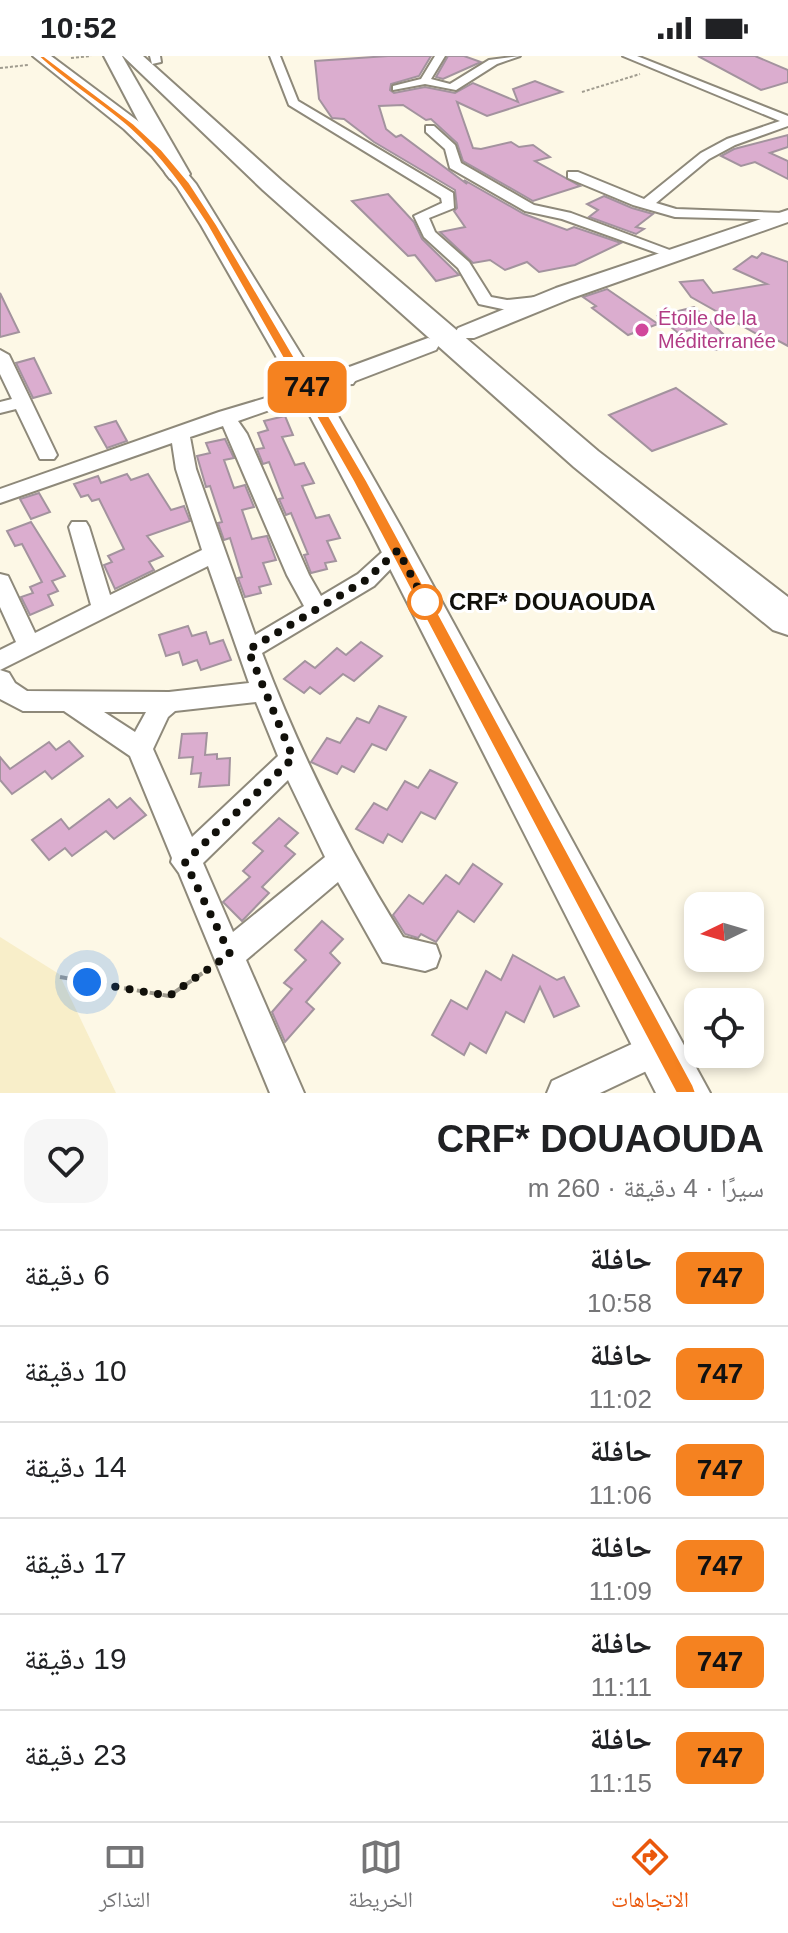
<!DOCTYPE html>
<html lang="ar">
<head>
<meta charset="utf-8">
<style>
  :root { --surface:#fff; --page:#f6f6f6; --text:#202124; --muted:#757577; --line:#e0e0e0; --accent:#ea580c }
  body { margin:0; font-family:Arial,"Noto Naskh Arabic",sans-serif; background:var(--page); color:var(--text); direction:rtl; height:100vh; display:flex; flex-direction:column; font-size:30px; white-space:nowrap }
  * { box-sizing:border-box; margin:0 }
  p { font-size:26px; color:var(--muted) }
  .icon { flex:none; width:44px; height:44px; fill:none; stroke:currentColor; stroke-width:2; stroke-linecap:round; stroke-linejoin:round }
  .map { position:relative; height:1037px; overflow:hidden; direction:ltr }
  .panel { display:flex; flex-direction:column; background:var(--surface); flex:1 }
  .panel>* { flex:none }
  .badge { padding:0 16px; border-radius:12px; font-size:28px; line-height:52px }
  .needle { width:52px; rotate:265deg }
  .controls { position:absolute; left:684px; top:836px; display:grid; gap:16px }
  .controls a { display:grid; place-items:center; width:80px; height:80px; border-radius:16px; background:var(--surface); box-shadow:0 4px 12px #0003; font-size:40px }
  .you { position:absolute; width:40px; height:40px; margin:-20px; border:6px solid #fff; border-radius:50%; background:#1a73e8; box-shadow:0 0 0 12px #1a73e833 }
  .map>.badge { position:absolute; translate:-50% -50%; box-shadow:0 0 0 4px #fff }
  .round { display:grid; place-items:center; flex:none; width:84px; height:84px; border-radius:24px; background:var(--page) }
  .headline { display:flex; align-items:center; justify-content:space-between; height:136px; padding:0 24px }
  h1 { font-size:38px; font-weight:800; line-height:60px }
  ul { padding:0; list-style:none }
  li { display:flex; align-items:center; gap:24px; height:96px; padding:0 24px; border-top:2px solid var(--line) }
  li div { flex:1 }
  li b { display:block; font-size:30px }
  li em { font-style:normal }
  li .badge { min-width:88px; font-weight:700; text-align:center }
  .status { display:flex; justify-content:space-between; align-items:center; height:56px; padding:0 40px; background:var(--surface); direction:ltr }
  .status svg { height:22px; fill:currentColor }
  .tab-bar { display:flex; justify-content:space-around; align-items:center; height:112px; border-top:2px solid var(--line); background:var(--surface); font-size:22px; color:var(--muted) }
  .tab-bar a { display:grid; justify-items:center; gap:4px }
  .tab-bar .selected { color:var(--accent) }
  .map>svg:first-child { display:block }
  .sand { fill:#f8eec9 }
  .building { fill:#dbadcf; stroke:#a3939e; stroke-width:2 }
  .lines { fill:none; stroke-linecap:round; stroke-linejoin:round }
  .street-casing { stroke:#8e897a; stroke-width:4 }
  .secondary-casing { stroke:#8e897a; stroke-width:4 }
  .primary-casing { stroke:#8e897a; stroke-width:4 }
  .highway-casing { stroke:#8e897a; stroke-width:4 }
  .path-far1 { stroke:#a09c8f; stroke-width:2; stroke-dasharray:3 2; stroke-linecap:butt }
  .path { stroke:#a09c8f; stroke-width:4; stroke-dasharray:8 5; stroke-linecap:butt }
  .street { fill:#fff; fill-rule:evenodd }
  .secondary { fill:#fff; fill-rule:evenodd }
  .primary { fill:#fff; fill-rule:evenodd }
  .highway { fill:#fff; fill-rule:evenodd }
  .line { fill:#f58220; stroke:#fff; stroke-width:2 }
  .walk { stroke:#11100a; stroke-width:8; stroke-dasharray:0 14.4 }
  .hotel-dot { fill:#d1479c; stroke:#fff; stroke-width:3 }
  .stop-dot { fill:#fff; stroke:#f58220; stroke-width:4 }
  .labels { text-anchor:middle; stroke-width:6; stroke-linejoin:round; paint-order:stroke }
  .far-hotel-label { font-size:20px; fill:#b23c85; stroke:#fff; text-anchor:start }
  .stop-label { font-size:24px; font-weight:bold; fill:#11100a; stroke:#fff; text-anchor:start }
</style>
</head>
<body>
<div class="status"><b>10:52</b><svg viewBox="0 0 49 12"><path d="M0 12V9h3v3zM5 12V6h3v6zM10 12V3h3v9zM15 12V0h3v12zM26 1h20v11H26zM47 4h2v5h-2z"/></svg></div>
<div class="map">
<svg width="788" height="1037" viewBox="0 0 788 1037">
  <rect width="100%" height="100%" fill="#fdf8e6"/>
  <polygon class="sand" points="0,881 59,918 116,1037 0,1037"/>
  <g class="building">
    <polygon points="388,0 431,0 419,20 391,28 390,34 394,37 425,31 455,37 473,27 518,46 513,33 535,25 562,36 487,60 457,46 473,92 481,93 511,86 519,91 533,89 550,101 535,105 580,130 533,145 463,105 457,87 431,63 426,64 403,49 379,50 386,73 396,81 401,79 467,128 464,124 524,158 567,174 574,171 621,187 575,209 539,216 527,206 505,214 490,204 473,207 440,176 465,171 454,155 457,152 455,134 374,86 344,63 332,62 319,43 315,5"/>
    <polygon points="448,0 464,0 481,6 443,23 436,21"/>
    <polygon points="698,0 755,0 788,14 788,26 761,34"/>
    <polygon points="788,79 788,91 770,97 788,105 788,123 755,106 741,110 721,100 734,93"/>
    <polygon points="388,138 414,166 422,183 459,219 436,225 415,199 408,200 352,145"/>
    <polygon points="604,140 632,152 653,158 636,171 644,173 636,178 589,161 598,154 587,148"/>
    <polygon points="762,197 788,206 788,290 777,284 771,286 691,241 680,226 703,224 713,237 767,228 734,213 752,200 757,202"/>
    <polygon points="607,233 658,268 628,279 592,252 596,250 583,241"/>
    <polygon points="0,237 19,276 0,281"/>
    <polygon points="694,251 736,290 715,294 690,274 678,277 658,260"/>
    <polygon points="34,302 51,337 33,342 16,307"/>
    <polygon points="676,332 726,368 652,395 609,359"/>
    <polygon points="285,360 293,379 282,381 295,409 304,407 314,427 302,430 316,462 329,459 340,482 327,485 336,505 325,507 327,513 311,517 304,499 308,498 291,457 286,459 279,443 283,442 269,406 263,408 257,393 264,392 258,377 268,374 264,365"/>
    <polygon points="116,365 127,385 107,392 95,371"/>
    <polygon points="225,383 234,402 224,404 234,432 245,429 254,451 242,454 252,483 267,480 276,504 263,507 271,528 259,531 261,537 245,541 238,522 242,521 230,482 224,484 218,467 222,466 210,430 206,431 197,400 210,397 206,387"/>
    <polygon points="127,418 131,424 148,418 171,454 184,450 190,465 147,480 163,500 149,506 154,514 115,533 104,509 112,506 108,500 124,493 99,443 92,445 88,439 81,441 74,428 98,420 101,427"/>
    <polygon points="39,437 50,456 31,463 20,443"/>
    <polygon points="31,466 65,520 52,525 58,535 48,539 53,549 30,559 21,541 33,537 30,531 42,526 22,488 15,490 7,475"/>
    <polygon points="188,570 192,580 206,576 210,588 223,584 231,604 201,614 197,604 183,609 179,596 166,600 159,579"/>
    <polygon points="361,586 382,600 354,625 343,618 320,638 310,631 304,637 284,623 305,605 315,612 337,592 346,599"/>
    <polygon points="379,650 406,661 386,694 372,688 354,716 342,710 337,718 311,706 327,682 340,687 357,662 369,667"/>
    <polygon points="207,677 205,699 217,698 217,703 230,702 229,729 199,731 201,717 191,718 193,701 179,702 182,678"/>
    <polygon points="69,685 83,700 52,723 45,715 12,738 0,724 0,701 10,713 49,686 56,694"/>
    <polygon points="430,714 457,727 435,763 421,756 402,786 388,778 383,787 356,773 374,747 387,754 405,725 418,732"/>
    <polygon points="130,742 146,759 114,783 106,775 72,800 65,792 49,804 32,784 61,763 69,773 109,743 117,752"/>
    <polygon points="279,762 298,777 285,790 295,798 262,831 269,837 242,865 223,846 250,821 243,815 263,795 253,787"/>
    <polygon points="473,808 502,828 474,866 458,855 436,886 421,878 418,882 405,878 393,859 409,839 423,848 446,819 459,828"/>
    <polygon points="322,865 343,883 330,897 340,907 306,946 314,953 285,986 272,956 292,933 284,927 306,904 295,894"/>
    <polygon points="513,899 557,924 564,921 579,950 554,961 540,931 524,966 506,956 486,997 470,987 464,999 432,979 451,944 467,953 486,915 501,924"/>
  </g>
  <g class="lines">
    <g class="street-casing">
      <g id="street">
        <polygon points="150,0 160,0 161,6 152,8"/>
        <polygon points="270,0 280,0 298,45 453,137 454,152 429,162 435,176 469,206 491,241 507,244 545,240 551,242 551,248 507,254 479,248 458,212 424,181 414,160 442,147 441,142 289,49"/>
        <polygon points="435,0 445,0 431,23 450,28 489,4 520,0 497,8 456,34 425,28 393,34 393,30 421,23"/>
        <polygon points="623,0 637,0 788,60 788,70 735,89 709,103 656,147 676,153 783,157 788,158 788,164 675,161 633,149 568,122 568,116 578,116 644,143 701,97 727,83 780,65"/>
        <polygon points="426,70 434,70 455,89 461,107 534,149 571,157 683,199 676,203 671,202 562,163 525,155 450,112 445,93 426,76"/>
        <polygon points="0,294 9,299 57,399 54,403 40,403 16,353 0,357 0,346 12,343 0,318"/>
        <path d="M309,329L315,330L318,334L315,338L238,365L247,378L309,519L321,540L358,518L390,489H406L409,494L374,530L262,597C300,697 346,790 403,881L436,889L440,900L436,911L425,915L383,906L338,826L246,904L304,1037H270L179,817L171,806L172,802L130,700L64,655H23L0,643V594L16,586L0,551V518L8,520L35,577L91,549L69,471L72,466H86L89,471L110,539L202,494L176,413L172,387L0,447V433L219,356ZM223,370L287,519L304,550L255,579L196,413L190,381ZM208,510L249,627L169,636L27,635L15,627L9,617L0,614ZM256,646L278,700L192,781L153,693L168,661L175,655ZM104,656H146L135,676ZM288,724L325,801L233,876L203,807Z"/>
        <polygon points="660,975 672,979 676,991 672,1003 600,1037 547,1037 552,1025"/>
      </g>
    </g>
    <g class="secondary-casing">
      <g id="secondary">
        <polygon points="788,154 788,166 572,242 474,282 458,282 455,277 458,272 556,232"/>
        <polygon points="428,282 436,284 439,289 436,294 324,337 306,337 303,332 306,327"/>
      </g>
    </g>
    <g class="primary-casing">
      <polygon id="primary" points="33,0 51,0 138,65 166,92 196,128 307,308 317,314 353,316 357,322 353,328 321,330 401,471 710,1037 656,1037 369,471 308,356 201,169 177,131 152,100 124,73"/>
    </g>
    <g class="highway-casing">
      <g id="highway">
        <polygon points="104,0 122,0 190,118 186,123 170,123 166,118"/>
        <polygon points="123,0 143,0 281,124 598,395 788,541 788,579 773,574 574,411 263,134"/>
      </g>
    </g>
    <g class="path-far1">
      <polyline points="71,2 91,0"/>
      <polyline points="0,12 28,9"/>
      <polyline points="582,36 640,18"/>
    </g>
    <polyline class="path" points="60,921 169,940 210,912"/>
    <use href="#street" class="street"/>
    <use href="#secondary" class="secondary"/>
    <use href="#primary" class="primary"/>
    <use href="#highway" class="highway"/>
  </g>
  <path class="line" d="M38,0H44L134,68L162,94L189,126L217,169L367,425L693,1029L696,1037H676L353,425L207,169C184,133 161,101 130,73C101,47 66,27 38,0Z"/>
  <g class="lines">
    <polyline class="walk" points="87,926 169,940 230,898 185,806 293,702 248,594 366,524 398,494 425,546"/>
  </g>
  <circle class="hotel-dot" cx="642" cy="274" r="8"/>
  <circle class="stop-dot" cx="425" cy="546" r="16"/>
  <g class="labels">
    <g class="far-hotel-label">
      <text x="658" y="269">Étoile de la<tspan x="658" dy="23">Méditerranée</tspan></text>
    </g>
    <g class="stop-label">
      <text x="449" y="554">CRF* DOUAOUDA</text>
    </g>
  </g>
</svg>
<div class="controls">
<a><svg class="needle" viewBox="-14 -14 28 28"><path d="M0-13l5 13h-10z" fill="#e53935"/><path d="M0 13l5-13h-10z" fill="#757577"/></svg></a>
<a><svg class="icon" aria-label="locate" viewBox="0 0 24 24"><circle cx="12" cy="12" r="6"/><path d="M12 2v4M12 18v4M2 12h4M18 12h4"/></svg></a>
</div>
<div class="you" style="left:87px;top:926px"></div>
<b class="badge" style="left:307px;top:331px;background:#f58220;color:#111">747</b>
</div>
<section class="panel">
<div class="headline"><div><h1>CRF* DOUAOUDA</h1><p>سيرًا · 4 دقيقة · 260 m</p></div><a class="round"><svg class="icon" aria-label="heart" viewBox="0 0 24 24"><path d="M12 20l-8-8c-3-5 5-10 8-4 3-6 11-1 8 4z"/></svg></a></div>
<ul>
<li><span class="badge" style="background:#f58220;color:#111">747</span><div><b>حافلة</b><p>10:58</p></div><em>6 دقيقة</em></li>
<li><span class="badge" style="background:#f58220;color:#111">747</span><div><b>حافلة</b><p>11:02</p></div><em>10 دقيقة</em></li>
<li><span class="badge" style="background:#f58220;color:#111">747</span><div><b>حافلة</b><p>11:06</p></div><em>14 دقيقة</em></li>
<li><span class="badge" style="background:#f58220;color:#111">747</span><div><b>حافلة</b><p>11:09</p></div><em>17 دقيقة</em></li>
<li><span class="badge" style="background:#f58220;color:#111">747</span><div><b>حافلة</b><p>11:11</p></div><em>19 دقيقة</em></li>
<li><span class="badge" style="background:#f58220;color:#111">747</span><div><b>حافلة</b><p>11:15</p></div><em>23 دقيقة</em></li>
</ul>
</section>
<nav class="tab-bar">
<a class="selected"><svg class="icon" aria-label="directions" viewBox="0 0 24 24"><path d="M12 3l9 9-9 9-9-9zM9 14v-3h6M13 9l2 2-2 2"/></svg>الاتجاهات</a>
<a><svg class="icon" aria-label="map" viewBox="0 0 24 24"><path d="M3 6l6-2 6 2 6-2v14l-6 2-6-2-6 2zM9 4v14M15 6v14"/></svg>الخريطة</a>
<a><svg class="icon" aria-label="tickets" viewBox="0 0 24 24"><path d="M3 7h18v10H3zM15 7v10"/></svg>التذاكر</a>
</nav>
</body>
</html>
